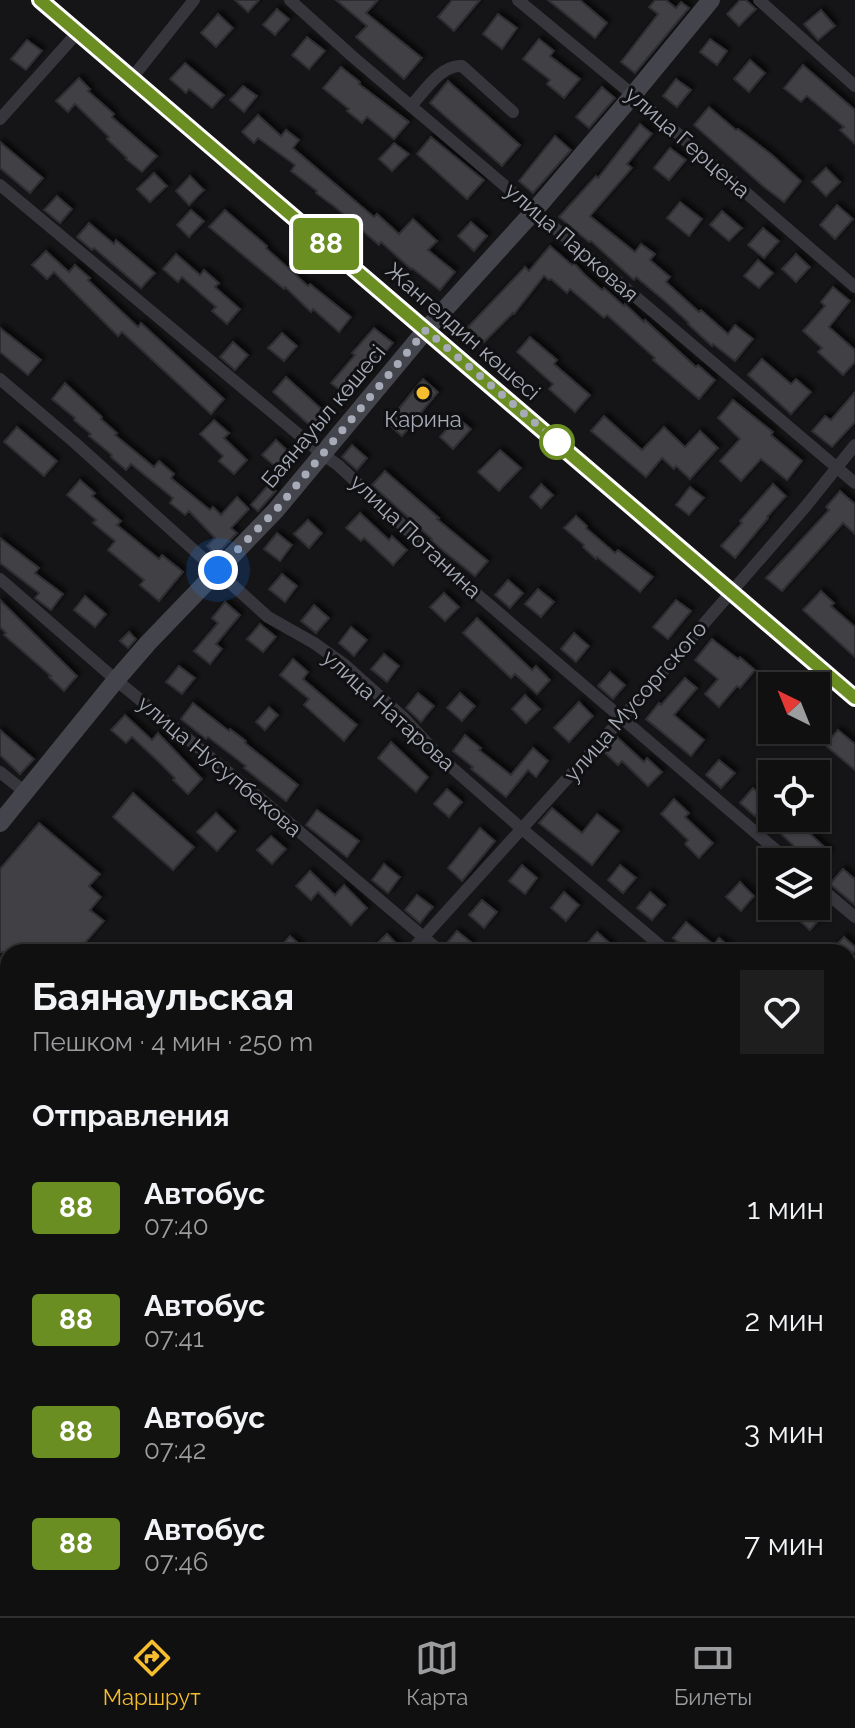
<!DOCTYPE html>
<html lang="ru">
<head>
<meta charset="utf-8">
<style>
  :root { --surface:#101011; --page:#1e1e1f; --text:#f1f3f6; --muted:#9c9d9f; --line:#303031; --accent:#f6be2e }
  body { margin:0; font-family:Raleway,sans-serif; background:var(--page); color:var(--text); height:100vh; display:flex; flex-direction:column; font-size:30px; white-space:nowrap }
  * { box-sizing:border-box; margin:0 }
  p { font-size:26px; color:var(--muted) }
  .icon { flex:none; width:44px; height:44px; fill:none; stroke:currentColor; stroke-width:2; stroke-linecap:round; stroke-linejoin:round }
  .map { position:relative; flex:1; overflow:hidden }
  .drawer { position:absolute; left:0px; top:944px; width:856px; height:672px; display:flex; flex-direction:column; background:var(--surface); border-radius:24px 24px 0 0; box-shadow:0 2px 6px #0004,0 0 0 2px var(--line) }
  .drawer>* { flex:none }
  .badge { padding:0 16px; border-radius:6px; font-size:28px; line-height:52px }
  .needle { width:52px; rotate:317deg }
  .fabs { position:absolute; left:758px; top:672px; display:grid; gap:16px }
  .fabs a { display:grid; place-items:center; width:72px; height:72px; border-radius:0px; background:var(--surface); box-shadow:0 2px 6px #0004,0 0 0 2px var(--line); font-size:40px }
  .you { position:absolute; width:40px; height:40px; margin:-20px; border:6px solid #fff; border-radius:50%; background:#1a73e8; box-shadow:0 0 0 12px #1a73e833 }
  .map>.badge { position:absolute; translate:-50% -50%; box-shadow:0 0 0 4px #fff }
  h2 { padding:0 32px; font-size:30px; line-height:72px }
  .round { display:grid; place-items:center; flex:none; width:84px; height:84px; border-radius:0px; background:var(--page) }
  .headline { display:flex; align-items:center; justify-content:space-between; height:136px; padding:0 32px }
  h1 { font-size:38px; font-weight:700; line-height:60px }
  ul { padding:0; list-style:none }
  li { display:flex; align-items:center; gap:24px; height:112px; padding:0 32px }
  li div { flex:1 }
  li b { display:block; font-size:30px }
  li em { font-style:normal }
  li .badge { min-width:88px; font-weight:700; text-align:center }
  .tab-bar { display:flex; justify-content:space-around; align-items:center; height:112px; border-top:2px solid var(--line); background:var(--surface); font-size:22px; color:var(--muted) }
  .tab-bar a { display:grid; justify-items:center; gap:4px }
  .tab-bar .current { color:var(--accent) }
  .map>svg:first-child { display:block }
  .building { fill:#3f4044; stroke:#2f2f33; stroke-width:2; filter:url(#shadow) }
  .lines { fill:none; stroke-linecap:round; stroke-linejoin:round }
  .street { stroke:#36363c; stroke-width:12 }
  .secondary { stroke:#44454c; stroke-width:18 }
  .primary { stroke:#52535b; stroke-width:20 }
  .line-casing { stroke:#fff; stroke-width:18 }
  .line { stroke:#6b8e23; stroke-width:12 }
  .walk { stroke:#a6abb7; stroke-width:8; stroke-dasharray:0 14.4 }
  .poi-dot { fill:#f6be2e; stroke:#101012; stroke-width:3 }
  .stop-dot { fill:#fff; stroke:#6b8e23; stroke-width:4 }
  .labels { text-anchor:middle; stroke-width:6; stroke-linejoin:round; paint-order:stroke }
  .street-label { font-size:22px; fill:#a6abb7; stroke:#101012 }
  .poi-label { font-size:22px; fill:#a6abb7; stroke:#101012 }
</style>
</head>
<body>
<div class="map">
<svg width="855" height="1616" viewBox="0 0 855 1616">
  <defs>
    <filter id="shadow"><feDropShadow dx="3.5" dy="-3.5" stdDeviation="2" flood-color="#0009"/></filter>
  </defs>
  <rect width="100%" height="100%" fill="#151517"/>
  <g class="building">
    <polygon points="235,0 259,0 248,12"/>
    <polygon points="336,0 378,0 366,13 422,58 404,79 356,37 367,26"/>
    <polygon points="452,0 480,0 454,31 438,17"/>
    <polygon points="548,0 580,0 607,23 595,38"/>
    <polygon points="655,0 666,0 676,8 681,2 689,8 635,73 621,62 658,14 649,7"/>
    <polygon points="740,0 746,0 756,9 739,26 727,14"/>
    <polygon points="277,9 289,19 275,35 263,25"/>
    <polygon points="821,10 835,26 818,40 804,24"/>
    <polygon points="218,14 233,28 216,47 201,33"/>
    <polygon points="498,14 517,28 502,49 483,34"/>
    <polygon points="307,37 325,51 309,69 292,55"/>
    <polygon points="539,39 554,51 550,56 580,79 564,98 547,84 550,80 523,59"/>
    <polygon points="710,39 727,51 717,65 700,52"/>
    <polygon points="27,40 42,51 26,70 11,59"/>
    <polygon points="750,60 765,73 749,92 734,79"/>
    <polygon points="185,63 224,95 212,108 189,89 186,93 170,79"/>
    <polygon points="803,65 855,110 855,144 840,130 844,127 807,96 801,102 784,88"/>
    <polygon points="341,67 360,82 359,84 409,122 394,139 367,117 362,123 347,111 349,109 323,88"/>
    <polygon points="79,78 90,89 88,91 114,114 112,117 157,156 142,172 126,159 127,158 107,139 109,137 75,104 68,112 56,101"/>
    <polygon points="676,79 691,90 677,107 663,96"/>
    <polygon points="448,81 520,145 502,166 430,103"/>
    <polygon points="243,86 257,96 244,112 230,100"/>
    <polygon points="602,87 615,98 589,128 576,117"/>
    <polygon points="709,107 736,130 738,129 771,154 801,181 784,202 764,187 694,125"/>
    <polygon points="258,115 281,136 286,130 299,140 293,148 374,217 377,214 399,234 413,219 437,241 428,250 455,272 440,290 412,268 411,269 381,242 379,245 335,207 316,193 317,191 291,171 295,165 258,138 254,143 242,132"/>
    <polygon points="640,124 652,134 627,164 632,168 590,216 635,252 641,244 655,254 650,260 670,277 666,282 699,312 701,310 728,334 735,325 753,339 735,361 713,344 712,346 688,324 689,323 666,302 636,277 634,280 591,241 589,242 559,217 596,176 598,178"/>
    <polygon points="555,136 571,150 533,193 519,181"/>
    <polygon points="431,137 484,180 467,199 417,154"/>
    <polygon points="0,142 43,178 30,193 0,168"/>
    <polygon points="394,143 409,154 392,171 379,159"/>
    <polygon points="670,148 686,160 669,180 654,168"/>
    <polygon points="826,168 840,182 826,196 812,182"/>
    <polygon points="154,173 167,186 150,202 137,189"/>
    <polygon points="190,176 204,190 189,205 176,191"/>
    <polygon points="57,196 72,209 60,223 44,210"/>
    <polygon points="680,202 702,219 689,236 667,218"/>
    <polygon points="837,205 853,219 835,239 820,225"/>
    <polygon points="191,210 204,221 189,237 177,225"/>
    <polygon points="225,210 267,246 266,248 308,286 310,284 351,317 339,332 313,309 311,312 285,287 284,289 209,227"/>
    <polygon points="722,211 742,228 729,241 710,225"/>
    <polygon points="471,222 487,236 474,251 458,236"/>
    <polygon points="89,223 114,244 116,240 155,273 141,288 94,248 92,250 77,237"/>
    <polygon points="763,228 779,241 764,258 748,245"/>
    <polygon points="550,246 572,265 574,263 584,274 602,290 604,288 624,306 625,304 644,322 645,320 696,367 698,365 715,380 699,399 653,360 655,358 607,315 604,318 570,289 567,293 551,279 549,280 544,276 514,314 513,313 484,342 468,327 525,267 529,271"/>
    <polygon points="46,251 69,272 75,265 90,278 88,280 138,327 141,323 224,399 211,414 122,332 118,336 54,272 47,279 32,265"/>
    <polygon points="176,254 200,275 204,270 219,283 215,287 240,309 227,324 212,311 216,307 182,277 178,282 163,269"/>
    <polygon points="796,254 810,267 796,282 782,269"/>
    <polygon points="758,260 773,273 759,288 744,276"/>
    <polygon points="833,287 850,301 829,327 855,350 855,362 843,375 818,352 822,348 803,331 825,306 821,302"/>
    <polygon points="0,328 41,360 28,375 0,352"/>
    <polygon points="374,328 393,343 349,397 331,383 355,355 352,353"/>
    <polygon points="282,333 297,346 284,361 268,348"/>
    <polygon points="530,337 557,360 554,364 590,395 575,412 549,389 553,384 517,352"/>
    <polygon points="233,342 248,355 235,370 220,357"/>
    <polygon points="762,359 791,384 796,379 811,392 791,414 748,375"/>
    <polygon points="286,377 327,414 314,429 273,392"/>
    <polygon points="423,379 438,392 402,436 387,423"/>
    <polygon points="65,383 102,417 101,419 117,433 115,435 154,467 159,461 174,474 171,478 210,510 213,507 221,515 237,497 249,509 231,528 237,533 216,555 207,546 215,538 189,511 185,515 170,503 173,498 131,464 126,470 111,457 112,455 89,436 91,434 74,420 75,418 52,399"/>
    <polygon points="855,392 855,422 832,447 812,431 825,416 831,420"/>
    <polygon points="733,400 773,432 771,435 802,461 787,480 761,459 741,481 720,461 740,439 718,418"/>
    <polygon points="604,416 642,450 664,427 685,447 700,431 718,448 690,479 676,466 674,469 662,458 646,477 591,431"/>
    <polygon points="457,417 471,429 453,449 440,437"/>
    <polygon points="214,420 229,433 224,438 247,460 234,474 219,461 223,456 200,434"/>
    <polygon points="17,427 57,461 44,476 4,442"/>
    <polygon points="276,440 291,454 277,468 262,455"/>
    <polygon points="352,445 367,458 357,470 342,457"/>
    <polygon points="500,450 521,468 499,491 478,472"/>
    <polygon points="385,471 439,518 437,519 488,561 475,576 441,549 431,540 432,539 372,485"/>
    <polygon points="80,480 95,493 92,496 121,521 117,525 159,559 162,555 183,572 159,601 140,585 144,580 108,550 115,541 93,523 96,520 67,495"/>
    <polygon points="541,484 553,495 541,508 530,497"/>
    <polygon points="773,484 786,496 767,517 768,518 735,558 721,546 742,523 740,521"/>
    <polygon points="268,485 276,491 258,511 251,505"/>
    <polygon points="690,487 704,498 689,515 676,505"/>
    <polygon points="840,491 855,504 855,534 843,523 782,591 766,578 829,510 826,507"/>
    <polygon points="360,513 389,540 392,536 407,550 393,565 364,538 361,541 346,528"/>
    <polygon points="576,516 587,526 586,528 615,553 618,550 653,577 640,592 597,557 596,559 583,547 584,545 564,528"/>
    <polygon points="308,520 322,533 309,548 294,534"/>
    <polygon points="277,533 292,545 280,561 264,549"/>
    <polygon points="0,538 39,568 35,573 63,594 51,610 35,598 39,593 0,563"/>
    <polygon points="282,574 297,586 285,602 269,589"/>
    <polygon points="508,580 523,593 510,608 495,595"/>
    <polygon points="538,589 554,602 541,617 525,604"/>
    <polygon points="821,591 834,603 831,606 855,627 855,657 803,610"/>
    <polygon points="444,593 459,607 445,621 430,607"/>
    <polygon points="85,596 106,614 95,627 74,610"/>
    <polygon points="0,600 77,676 64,691 49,677 51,676 4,635 6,633 0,627"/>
    <polygon points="676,600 691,611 668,639 653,627"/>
    <polygon points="225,602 240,615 216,644 222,649 210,664 194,651 218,623 212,618"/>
    <polygon points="314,605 329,618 316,633 301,621"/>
    <polygon points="477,618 532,670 536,666 550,680 537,694 515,674 511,678 463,633"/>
    <polygon points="260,624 276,637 263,652 247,639"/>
    <polygon points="351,627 367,640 354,656 339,643"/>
    <polygon points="129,632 136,639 128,648 120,641"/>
    <polygon points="574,633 589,646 576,662 561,649"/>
    <polygon points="712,639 738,659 740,657 755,670 740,688 737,686 719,707 705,694 718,679 695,660"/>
    <polygon points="384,654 399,666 387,682 371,669"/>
    <polygon points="293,659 308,672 303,679 357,725 344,741 304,705 309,699 280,675"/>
    <polygon points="179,666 195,678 182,694 166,682"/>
    <polygon points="610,672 625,685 613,699 598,686"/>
    <polygon points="685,678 697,688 674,715 704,740 691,756 646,719 659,703 661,705"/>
    <polygon points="418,693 434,706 421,722 406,708"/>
    <polygon points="460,693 475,706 462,721 447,708"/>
    <polygon points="525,695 540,709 526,723 512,709"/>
    <polygon points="579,702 593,716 569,742 554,728"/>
    <polygon points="193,703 229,731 230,729 246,741 245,743 298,785 286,801 244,768 246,766 208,737 206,739 181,719"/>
    <polygon points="269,707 278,715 265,730 256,722"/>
    <polygon points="125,715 152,740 158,733 202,779 188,794 173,780 175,778 159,762 132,737 126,743 111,730"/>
    <polygon points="0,730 34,759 20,774 0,755"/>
    <polygon points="838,730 855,744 855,770 825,745"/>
    <polygon points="465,735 481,748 479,750 511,775 533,748 548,761 536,777 528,770 506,797 471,769 473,767 453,751"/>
    <polygon points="617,737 644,762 647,758 662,772 648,786 622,761 618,765 604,752"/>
    <polygon points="391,742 428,777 416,792 378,758"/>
    <polygon points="719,760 735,773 721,788 706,775"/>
    <polygon points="753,788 768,801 755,816 740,803"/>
    <polygon points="447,789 462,802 449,817 434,804"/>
    <polygon points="133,793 194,847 173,870 113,817"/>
    <polygon points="674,799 689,813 685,817 713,843 699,858 685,844 688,840 661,814"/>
    <polygon points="552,808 582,833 597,814 619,831 592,865 539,823"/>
    <polygon points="317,810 359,841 347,857 306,825"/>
    <polygon points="216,813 235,831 217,851 197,832"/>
    <polygon points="787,818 793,818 830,852 817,867 816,862 811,862 777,830"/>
    <polygon points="39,823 100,874 89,886 101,897 90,910 104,921 77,952 0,952 0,869"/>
    <polygon points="480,828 495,841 462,881 448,868"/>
    <polygon points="271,836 286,849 272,864 257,850"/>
    <polygon points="384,864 400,877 388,893 372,880"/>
    <polygon points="522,865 537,878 525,894 509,881"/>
    <polygon points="620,865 636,878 623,893 608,880"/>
    <polygon points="843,869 855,879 855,905 830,884"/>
    <polygon points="310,871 335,895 344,885 367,908 351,925 318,892 311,900 296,886"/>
    <polygon points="740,882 754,896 741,911 726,897"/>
    <polygon points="564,892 579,905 566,921 551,908"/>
    <polygon points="650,892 665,905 652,920 637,908"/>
    <polygon points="417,895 433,907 420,923 405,910"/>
    <polygon points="482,900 497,912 484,928 469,915"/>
    <polygon points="784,906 813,906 823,915 810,930"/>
    <polygon points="686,922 714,945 719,938 736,952 691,952 673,938"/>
    <polygon points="457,931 472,943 465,952 451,952 446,944"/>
    <polygon points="597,932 612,945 606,952 580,952"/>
    <polygon points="387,934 402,949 401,952 368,952"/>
    <polygon points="290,936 308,952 276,952"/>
    <polygon points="844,937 855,947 855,952 830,952"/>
  </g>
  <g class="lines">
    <g class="street">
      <polyline points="290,0 352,56 855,483"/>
      <polyline points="518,0 633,95 855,287"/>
      <polyline points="759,0 855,86"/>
      <polyline points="132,78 194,0"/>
      <path d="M411,106C424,92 441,64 462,66L513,112"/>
      <polyline points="0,119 78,32"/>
      <polyline points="0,185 322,454 338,465 465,584 790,862"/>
      <polyline points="0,379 74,442 268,617 314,643 345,665 404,718 442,759 522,829 668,952"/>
      <polyline points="0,579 116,680 261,799 441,952"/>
      <polyline points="0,772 25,792"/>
      <polyline points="816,884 855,917"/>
      <polyline points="410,952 623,717 806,506 855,445"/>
      <polyline points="848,1050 855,1042"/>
      <polyline points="848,1109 855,1115"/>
      <polyline points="848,1304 855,1310"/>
      <polyline points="848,1490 855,1496"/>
      <polyline points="623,1608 633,1616"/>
    </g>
    <g class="secondary">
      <polyline points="40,0 855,698"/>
      <polyline points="0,823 116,680 148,643 276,510 426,330 535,210 633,95 711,0"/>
    </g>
    <g class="primary">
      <polyline points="0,1529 8,1537"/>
      <polyline points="84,1608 92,1616"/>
    </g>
  </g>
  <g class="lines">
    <g class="line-casing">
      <polyline id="line" points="40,0 855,698"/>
    </g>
    <use href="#line" class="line"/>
    <polyline class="walk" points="218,570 276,510 426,330 561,445 557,442"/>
  </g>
  <circle class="poi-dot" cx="423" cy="393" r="8"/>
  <circle class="stop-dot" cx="557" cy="442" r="16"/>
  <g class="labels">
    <g class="street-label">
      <text transform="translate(688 142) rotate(41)" y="8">улица Герцена</text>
      <text transform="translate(572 242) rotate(41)" y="8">улица Парковая</text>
      <text transform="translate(463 331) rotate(41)" y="8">Жангелдин көшесі</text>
      <text transform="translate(323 416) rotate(-50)" y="8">Баянауыл көшесі</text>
      <text transform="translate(416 536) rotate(43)" y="8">улица Потанина</text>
      <text transform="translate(635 701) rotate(-49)" y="8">улица Мусоргского</text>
      <text transform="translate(389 710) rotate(42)" y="8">улица Натарова</text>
      <text transform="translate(220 766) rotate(40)" y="8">улица Нусупбекова</text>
    </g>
    <g class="poi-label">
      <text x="423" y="427">Карина</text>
    </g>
  </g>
</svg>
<div class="fabs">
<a><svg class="needle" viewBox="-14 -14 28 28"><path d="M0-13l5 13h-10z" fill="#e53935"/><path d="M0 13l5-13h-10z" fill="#9c9d9f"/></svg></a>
<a><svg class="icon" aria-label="locate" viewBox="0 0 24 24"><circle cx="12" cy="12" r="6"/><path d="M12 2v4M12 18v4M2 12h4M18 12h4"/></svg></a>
<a><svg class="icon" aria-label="layers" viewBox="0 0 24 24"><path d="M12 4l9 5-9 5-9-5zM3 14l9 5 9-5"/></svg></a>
</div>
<div class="you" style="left:218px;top:570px"></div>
<b class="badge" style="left:326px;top:244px;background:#6b8e23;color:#fff">88</b>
<section class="drawer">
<div class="headline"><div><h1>Баянаульская</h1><p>Пешком · 4 мин · 250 m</p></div><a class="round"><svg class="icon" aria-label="heart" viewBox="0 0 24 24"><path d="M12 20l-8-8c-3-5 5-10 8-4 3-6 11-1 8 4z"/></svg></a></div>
<h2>Отправления</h2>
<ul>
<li><span class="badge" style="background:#6b8e23;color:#fff">88</span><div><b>Автобус</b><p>07:40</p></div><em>1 мин</em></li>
<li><span class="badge" style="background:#6b8e23;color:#fff">88</span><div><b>Автобус</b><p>07:41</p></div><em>2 мин</em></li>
<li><span class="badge" style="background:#6b8e23;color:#fff">88</span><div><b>Автобус</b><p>07:42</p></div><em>3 мин</em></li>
<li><span class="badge" style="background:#6b8e23;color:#fff">88</span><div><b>Автобус</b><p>07:46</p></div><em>7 мин</em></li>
</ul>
</section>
</div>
<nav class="tab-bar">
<a class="current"><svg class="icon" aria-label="directions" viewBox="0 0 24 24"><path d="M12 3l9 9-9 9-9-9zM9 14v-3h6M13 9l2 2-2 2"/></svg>Маршрут</a>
<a><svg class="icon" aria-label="map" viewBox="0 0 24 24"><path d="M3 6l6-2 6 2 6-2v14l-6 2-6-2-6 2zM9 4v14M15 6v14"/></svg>Карта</a>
<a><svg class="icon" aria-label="tickets" viewBox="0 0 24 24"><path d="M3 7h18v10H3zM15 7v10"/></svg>Билеты</a>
</nav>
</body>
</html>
